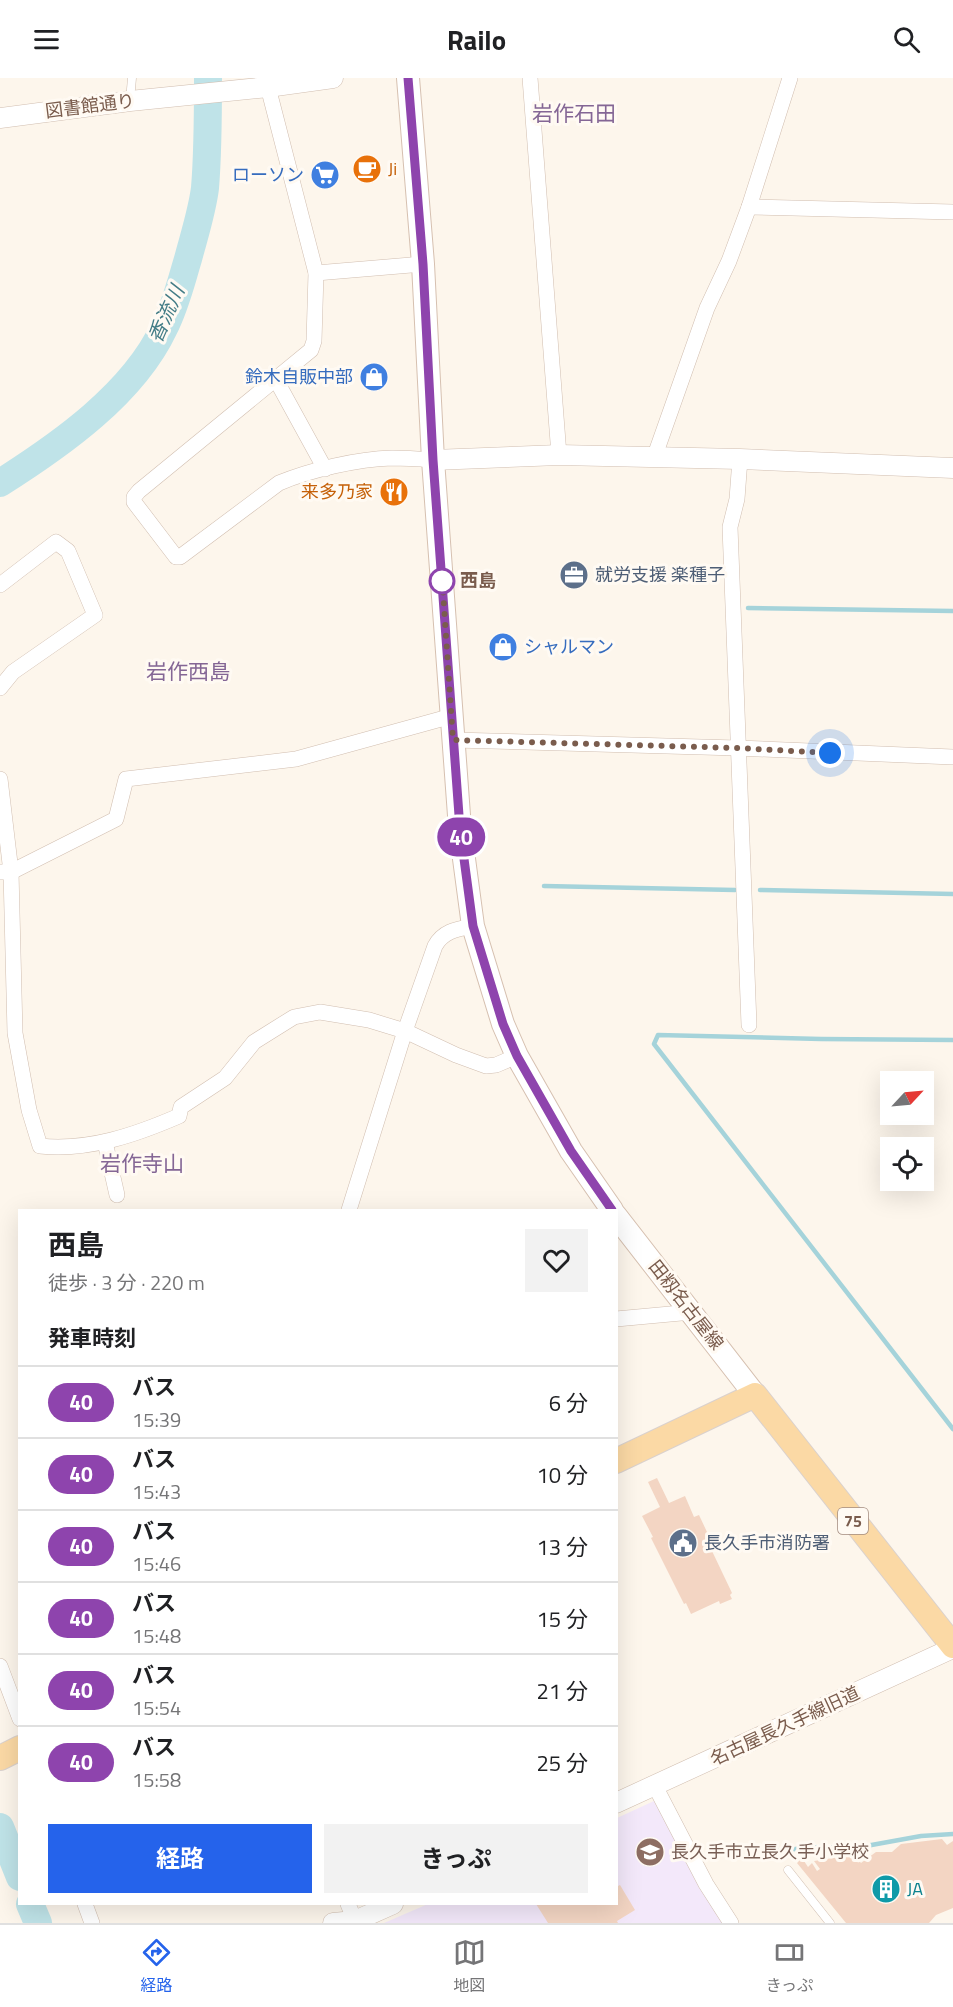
<!DOCTYPE html>
<html lang="ja">
<head>
<meta charset="utf-8">
<style>
  :root { --surface:#fff; --page:#f2f2f2; --text:#202124; --muted:#757577; --line:#e0e0e0; --accent:#2563eb }
  body { margin:0; font-family:"Titillium Web","Noto Sans JP",sans-serif; background:var(--page); color:var(--text); height:100vh; display:flex; flex-direction:column; font-size:22px; white-space:nowrap }
  * { box-sizing:border-box; margin:0 }
  p { font-size:20px; color:var(--muted) }
  .icon { flex:none; width:33px; height:33px; fill:none; stroke:currentColor; stroke-width:2; stroke-linecap:round; stroke-linejoin:round }
  .map { position:relative; flex:1; overflow:hidden }
  .details { position:absolute; left:18px; top:1131px; width:600px; height:696px; display:flex; flex-direction:column; background:var(--surface); border-radius:0px; box-shadow:0 6px 24px #0002 }
  .details>* { flex:none }
  .badge { padding:0 12px; border-radius:20px; font-size:21px; line-height:39px }
  .needle { width:39px; rotate:64deg }
  .controls { position:absolute; left:880px; top:993px; display:grid; gap:12px }
  .controls a { display:grid; place-items:center; width:54px; height:54px; border-radius:0px; background:var(--surface); box-shadow:0 6px 24px #0002; font-size:30px }
  .you { position:absolute; width:30px; height:30px; margin:-15px; border:4px solid #fff; border-radius:50%; background:#1a73e8; box-shadow:0 0 0 9px #1a73e833 }
  .map>.badge { position:absolute; translate:-50% -50%; box-shadow:0 0 0 3px #fff }
  h2 { padding:0 30px; font-size:22px; line-height:54px }
  .round { display:grid; place-items:center; flex:none; width:63px; height:63px; border-radius:0px; background:var(--page) }
  .head { display:flex; align-items:center; justify-content:space-between; height:102px; padding:0 30px }
  h1 { font-size:28px; font-weight:700; line-height:45px }
  .cta { display:flex; gap:12px; margin-top:auto; padding:12px 30px }
  .cta a { flex:1; height:69px; border-radius:0px; background:var(--accent); color:#fff; font-size:24px; font-weight:700; line-height:69px; text-align:center }
  .cta a+a { background:var(--page); color:var(--text) }
  ul { padding:0; list-style:none }
  li { display:flex; align-items:center; gap:18px; height:72px; padding:0 30px; border-top:2px solid var(--line) }
  li div { flex:1 }
  li b { display:block; font-size:22px }
  li em { font-style:normal }
  li .badge { min-width:66px; font-weight:700; text-align:center }
  header { display:flex; justify-content:space-between; align-items:center; height:78px; padding:0 30px; background:var(--surface); font-size:27px; font-weight:700 }
  .dock { display:flex; justify-content:space-around; align-items:center; height:84px; border-top:2px solid var(--line); background:var(--surface); font-size:16px; color:var(--muted) }
  .dock a { display:grid; justify-items:center; gap:3px }
  .dock .active { color:var(--accent) }
  .map>svg:first-child { display:block }
  .education { fill:#f3e8fa }
  .lines { fill:none; stroke-linecap:round; stroke-linejoin:round }
  .stream { stroke:#a5d3da; stroke-width:4.5 }
  .river { stroke:#bfe3e8; stroke-width:28 }
  .building { fill:#f3d5c3 }
  .service-casing { stroke:#d1beb0; stroke-width:9 }
  .minor-casing { stroke:#d1beb0; stroke-width:16 }
  .tertiary-casing { stroke:#d1beb0; stroke-width:21 }
  .secondary-casing { stroke:#d6c0b0; stroke-width:24 }
  .primary-casing { stroke:#dad1cd; stroke-width:26 }
  .service { stroke:#fff; stroke-width:8 }
  .minor { stroke:#fff; stroke-width:15 }
  .tertiary { stroke:#fff; stroke-width:20 }
  .secondary { stroke:#fff; stroke-width:22 }
  .primary { stroke:#fbd9a5; stroke-width:24 }
  .line-casing { stroke:#fff; stroke-width:14 }
  .line { stroke:#8e44ad; stroke-width:9 }
  .walk { stroke:#7a5c4d; stroke-width:6; stroke-dasharray:0 10.8 }
  .stop-dot { fill:#fff; stroke:#8e44ad; stroke-width:3 }
  .labels { text-anchor:middle; stroke-width:6; stroke-linejoin:round; paint-order:stroke }
  .shield { fill:#fffaf3; stroke:#a28b7f; stroke-width:1.5 }
  .shield-label { font-size:16px; font-weight:bold; fill:#7a5c4d }
  .street-label { font-size:18px; fill:#7a5c4d; stroke:#fffaf3 }
  .food-label { font-size:18px; fill:#c56008; stroke:#fffaf3; text-anchor:start }
  .shop-label { font-size:18px; fill:#366cbe; stroke:#fffaf3; text-anchor:end }
  .service-label { font-size:18px; fill:#4e5e75; stroke:#fffaf3; text-anchor:start }
  .stop-label { font-size:18px; font-weight:bold; fill:#7a5c4d; stroke:#fffaf3; text-anchor:start }
  .education-label { font-size:18px; fill:#785e54; stroke:#fffaf3; text-anchor:start }
  .culture-label { font-size:18px; fill:#0d838f; stroke:#fffaf3; text-anchor:start }
  .water-label { font-size:20px; font-style:italic; fill:#437c86; stroke:#fffaf3 }
  .quarter-label { font-size:21px; fill:#846695; stroke:#fffaf3 }
</style>
</head>
<body>
<header><svg class="icon" aria-label="menu" viewBox="0 0 24 24"><path d="M4 6h16M4 12h16M4 18h16"/></svg>Railo<svg class="icon" aria-label="search" viewBox="0 0 24 24"><circle cx="10" cy="10" r="6"/><path d="M15 15l6 6"/></svg></header>
<div class="map">
<svg width="953" height="1845" viewBox="0 0 953 1845">
  <rect width="100%" height="100%" fill="#fdf6ec"/>
  <polygon class="education" points="654,1723 701,1807 726,1845 384,1845 428,1826 616,1826 617,1740"/>
  <g class="lines">
    <g class="stream">
      <polyline points="748,530 953,533"/>
      <polyline points="544,808 735,812"/>
      <polyline points="760,812 953,816"/>
      <polyline points="953,962 821,961 658,957 654,966 953,1351"/>
      <polyline points="772,1773 819,1769 855,1770 921,1758 953,1756"/>
    </g>
    <g class="river">
      <path d="M0,405C60,367 133,316 164,250C175,229 181,204 188,181C194,158 202,134 205,110C208,74 208,36 208,0"/>
      <polyline points="0,1749 20,1799"/>
      <polyline points="30,1826 38,1845"/>
    </g>
  </g>
  <g class="building">
    <polygon points="657,1400 669,1425 685,1418 694,1439 699,1437 715,1471 712,1473 732,1515 730,1517 732,1521 720,1526 719,1523 691,1536 686,1525 684,1526 651,1460 653,1459 642,1438 660,1429 648,1404"/>
    <polygon points="942,1761 947,1767 953,1763 953,1830 936,1837 929,1845 846,1845 797,1785 802,1780 808,1789 812,1785 817,1793 820,1791 814,1783 854,1777 861,1785 876,1774 892,1774 901,1766"/>
    <polygon points="620,1807 635,1832 617,1843 618,1845 548,1845 536,1826 616,1826 616,1809"/>
  </g>
  <g class="lines">
    <g class="service-casing">
      <g id="service">
        <polyline points="130,22 132,0"/>
        <polyline points="788,1792 830,1845"/>
      </g>
    </g>
    <g class="minor-casing">
      <g id="minor">
        <path d="M268,0V9L316,195L314,263L311,272L139,413L134,419V424L176,479H180L279,405C310,392 357,381 392,380C405,380 420,381 433,382"/>
        <polyline points="530,0 559,377"/>
        <polyline points="749,129 953,134"/>
        <polyline points="316,195 423,186"/>
        <polyline points="275,300 325,391"/>
        <polyline points="654,380 707,230 729,183 749,129 790,0"/>
        <polyline points="740,381 737,421 730,449 749,947"/>
        <polyline points="0,507 56,464 68,473 95,537 13,594 0,610"/>
        <polyline points="454,662 737,670 953,679"/>
        <path d="M0,701L11,794L15,955L29,1032L40,1068C89,1073 135,1057 179,1038L181,1029L225,1000L254,964L294,939L320,934L369,942L405,953L456,977L486,988L496,987L517,978"/>
        <polyline points="0,794 11,794 116,741 126,701 296,681 452,638"/>
        <polyline points="105,1064 117,1117"/>
        <path d="M349,1132L405,953L435,868C443,853 457,851 473,848"/>
        <polyline points="616,1241 692,1234"/>
        <polyline points="0,1588 20,1641"/>
        <polyline points="655,1708 706,1806 731,1845"/>
        <polyline points="85,1826 92,1845"/>
        <polyline points="348,1826 356,1845"/>
      </g>
    </g>
    <g class="tertiary-casing">
      <g id="tertiary">
        <polyline points="0,40 130,23 268,9 333,0"/>
        <polyline points="433,382 559,377 740,381 953,390"/>
        <polyline points="616,1725 953,1570"/>
        <polyline points="333,1845 355,1843 393,1826"/>
      </g>
    </g>
    <g class="secondary-casing">
      <g id="secondary">
        <polyline points="408,0 423,186 433,382 460,751 473,848 503,946 517,978 571,1073 612,1132"/>
        <polyline points="616,1138 755,1317"/>
      </g>
    </g>
    <g class="primary-casing">
      <g id="primary">
        <polyline points="616,1383 755,1317 953,1568"/>
        <polyline points="0,1680 20,1670"/>
      </g>
    </g>
    <use href="#service" class="service"/>
    <use href="#minor" class="minor"/>
    <use href="#tertiary" class="tertiary"/>
    <use href="#secondary" class="secondary"/>
    <use href="#primary" class="primary"/>
  </g>
  <g class="lines">
    <g class="line-casing">
      <polyline id="line" points="408,0 423,186 433,382 460,751 473,848 503,946 517,978 571,1073 612,1132"/>
    </g>
    <use href="#line" class="line"/>
    <polyline class="walk" points="442,503 442,498 453,662 737,670 830,675"/>
  </g>
  <defs>
    <g id="cafe-disc" transform="scale(1.5)"><circle r="9.5" fill="#e8710a" stroke="#fffaf3"/><path d="M-5.5-4.5H6V0H3Q3 3.5 0 3.5H-2.5Q-5.5 3.5-5.5 0ZM3-3.2v2h1.7v-2ZM-6 4.5H4V6H-6Z" fill="#fff"/></g>
    <g id="supermarket-disc" transform="scale(1.5)"><circle r="9.5" fill="#3f7fe0" stroke="#fffaf3"/><path d="M-6-5.5h2.5l.6 2H6L4.5 2H-2.5L-4.4-4H-6ZM-1.5 3.2a1.3 1.3 0 1 0 .1 0ZM3 3.2a1.3 1.3 0 1 0 .1 0Z" fill="#fff"/></g>
    <g id="shop-disc" transform="scale(1.5)"><circle r="9.5" fill="#3f7fe0" stroke="#fffaf3"/><path d="M-5-2.5h2.3a2.7 3.5 0 0 1 5.4 0H5L5.5 6h-11ZM-1.5-2.5h3a1.5 2.3 0 0 0-3 0Z" fill="#fff"/></g>
    <g id="restaurant-disc" transform="scale(1.5)"><circle r="9.5" fill="#e8710a" stroke="#fffaf3"/><path d="M-5-6h1v4h1v-4h1v4h1v-4h1v5L-1.5 .5V6h-2V.5L-5-1ZM5-6V6H3V1.5H1.5Q1.5-4 5-6Z" fill="#fff"/></g>
    <g id="office-disc" transform="scale(1.5)"><circle r="9.5" fill="#5c6f8a" stroke="#fffaf3"/><path d="M-6-3h4V-5.5h4V-3h4V5H-6ZM-1-4.5V-3h2v-1.5ZM-6 0V1H6V0Z" fill="#fff"/></g>
    <g id="civic-disc" transform="scale(1.5)"><circle r="9.5" fill="#5c6f8a" stroke="#fffaf3"/><path d="M-.6-6.5H3V-4.5H.6V-3L4-1V1h2V6H-6V1h2V-1L-.6-3ZM-1.2 2.5V6h2.4V2.5Z" fill="#fff"/></g>
    <g id="school-disc" transform="scale(1.5)"><circle r="9.5" fill="#8d6e63" stroke="#fffaf3"/><path d="M0-5L7-2L0 1L-7-2ZM-4 1L0 2.5L4 1V4Q0 6-4 4Z" fill="#fff"/></g>
    <g id="building-disc" transform="scale(1.5)"><circle r="9.5" fill="#0f9aa8" stroke="#fffaf3"/><path d="M-4-6H4V6H1V3H-1V6H-4ZM-2.5-4.3h1.7v1.8h-1.7ZM.8-4.3h1.7v1.8H.8ZM-2.5-1h1.7V.8h-1.7ZM.8-1h1.7V.8H.8Z" fill="#fff"/></g>
  </defs>
  <g fill-rule="evenodd">
    <use href="#cafe-disc" x="367" y="91"/>
    <use href="#supermarket-disc" x="325" y="97"/>
    <use href="#shop-disc" x="374" y="299"/>
    <use href="#restaurant-disc" x="394" y="414"/>
    <use href="#office-disc" x="574" y="497"/>
    <use href="#shop-disc" x="503" y="569"/>
    <use href="#civic-disc" x="683" y="1465"/>
    <use href="#school-disc" x="650" y="1774"/>
    <use href="#building-disc" x="886" y="1811"/>
  </g>
  <circle class="stop-dot" cx="442" cy="503" r="12"/>
  <g class="labels">
    <rect class="shield" x="838" y="1430" width="30" height="26" rx="4.5"/>
    <g class="shield-label">
      <text x="853" y="1449">75</text>
    </g>
    <g class="street-label">
      <text transform="translate(90 28) rotate(-7)" y="6">図書館通り</text>
      <text transform="translate(686 1227) rotate(52)" y="6">田籾名古屋線</text>
      <text transform="translate(785 1648) rotate(-25)" y="6">名古屋長久手線旧道</text>
    </g>
    <g class="food-label">
      <text x="388" y="97">Ji</text>
      <text x="373" y="420" text-anchor="end">来多乃家</text>
    </g>
    <g class="shop-label">
      <text x="304" y="103">ローソン</text>
      <text x="353" y="305">鈴木自販中部</text>
      <text x="524" y="575" text-anchor="start">シャルマン</text>
    </g>
    <g class="service-label">
      <text x="595" y="503">就労支援 楽種子</text>
      <text x="704" y="1471">長久手市消防署</text>
    </g>
    <g class="stop-label">
      <text x="460" y="509">西島</text>
    </g>
    <g class="education-label">
      <text x="671" y="1780">長久手市立長久手小学校</text>
    </g>
    <g class="culture-label">
      <text x="907" y="1817">JA</text>
    </g>
    <g class="water-label">
      <text transform="translate(166 236) rotate(-66)" y="7">香流川</text>
    </g>
    <g class="quarter-label">
      <text x="574" y="43">岩作石田</text>
      <text x="188" y="601">岩作西島</text>
      <text x="142" y="1093">岩作寺山</text>
    </g>
  </g>
</svg>
<div class="controls">
<a><svg class="needle" viewBox="-14 -14 28 28"><path d="M0-13l5 13h-10z" fill="#e53935"/><path d="M0 13l5-13h-10z" fill="#757577"/></svg></a>
<a><svg class="icon" aria-label="locate" viewBox="0 0 24 24"><circle cx="12" cy="12" r="6"/><path d="M12 2v4M12 18v4M2 12h4M18 12h4"/></svg></a>
</div>
<div class="you" style="left:830px;top:675px"></div>
<b class="badge" style="left:461px;top:759px;background:#8e44ad;color:#fff">40</b>
<section class="details">
<div class="head"><div><h1>西島</h1><p>徒歩 · 3 分 · 220 m</p></div><a class="round"><svg class="icon" aria-label="heart" viewBox="0 0 24 24"><path d="M12 20l-8-8c-3-5 5-10 8-4 3-6 11-1 8 4z"/></svg></a></div>
<h2>発車時刻</h2>
<ul>
<li><span class="badge" style="background:#8e44ad;color:#fff">40</span><div><b>バス</b><p>15:39</p></div><em>6 分</em></li>
<li><span class="badge" style="background:#8e44ad;color:#fff">40</span><div><b>バス</b><p>15:43</p></div><em>10 分</em></li>
<li><span class="badge" style="background:#8e44ad;color:#fff">40</span><div><b>バス</b><p>15:46</p></div><em>13 分</em></li>
<li><span class="badge" style="background:#8e44ad;color:#fff">40</span><div><b>バス</b><p>15:48</p></div><em>15 分</em></li>
<li><span class="badge" style="background:#8e44ad;color:#fff">40</span><div><b>バス</b><p>15:54</p></div><em>21 分</em></li>
<li><span class="badge" style="background:#8e44ad;color:#fff">40</span><div><b>バス</b><p>15:58</p></div><em>25 分</em></li>
</ul>
<div class="cta"><a>経路</a><a>きっぷ</a></div>
</section>
</div>
<nav class="dock">
<a class="active"><svg class="icon" aria-label="directions" viewBox="0 0 24 24"><path d="M12 3l9 9-9 9-9-9zM9 14v-3h6M13 9l2 2-2 2"/></svg>経路</a>
<a><svg class="icon" aria-label="map" viewBox="0 0 24 24"><path d="M3 6l6-2 6 2 6-2v14l-6 2-6-2-6 2zM9 4v14M15 6v14"/></svg>地図</a>
<a><svg class="icon" aria-label="tickets" viewBox="0 0 24 24"><path d="M3 7h18v10H3zM15 7v10"/></svg>きっぷ</a>
</nav>
</body>
</html>
